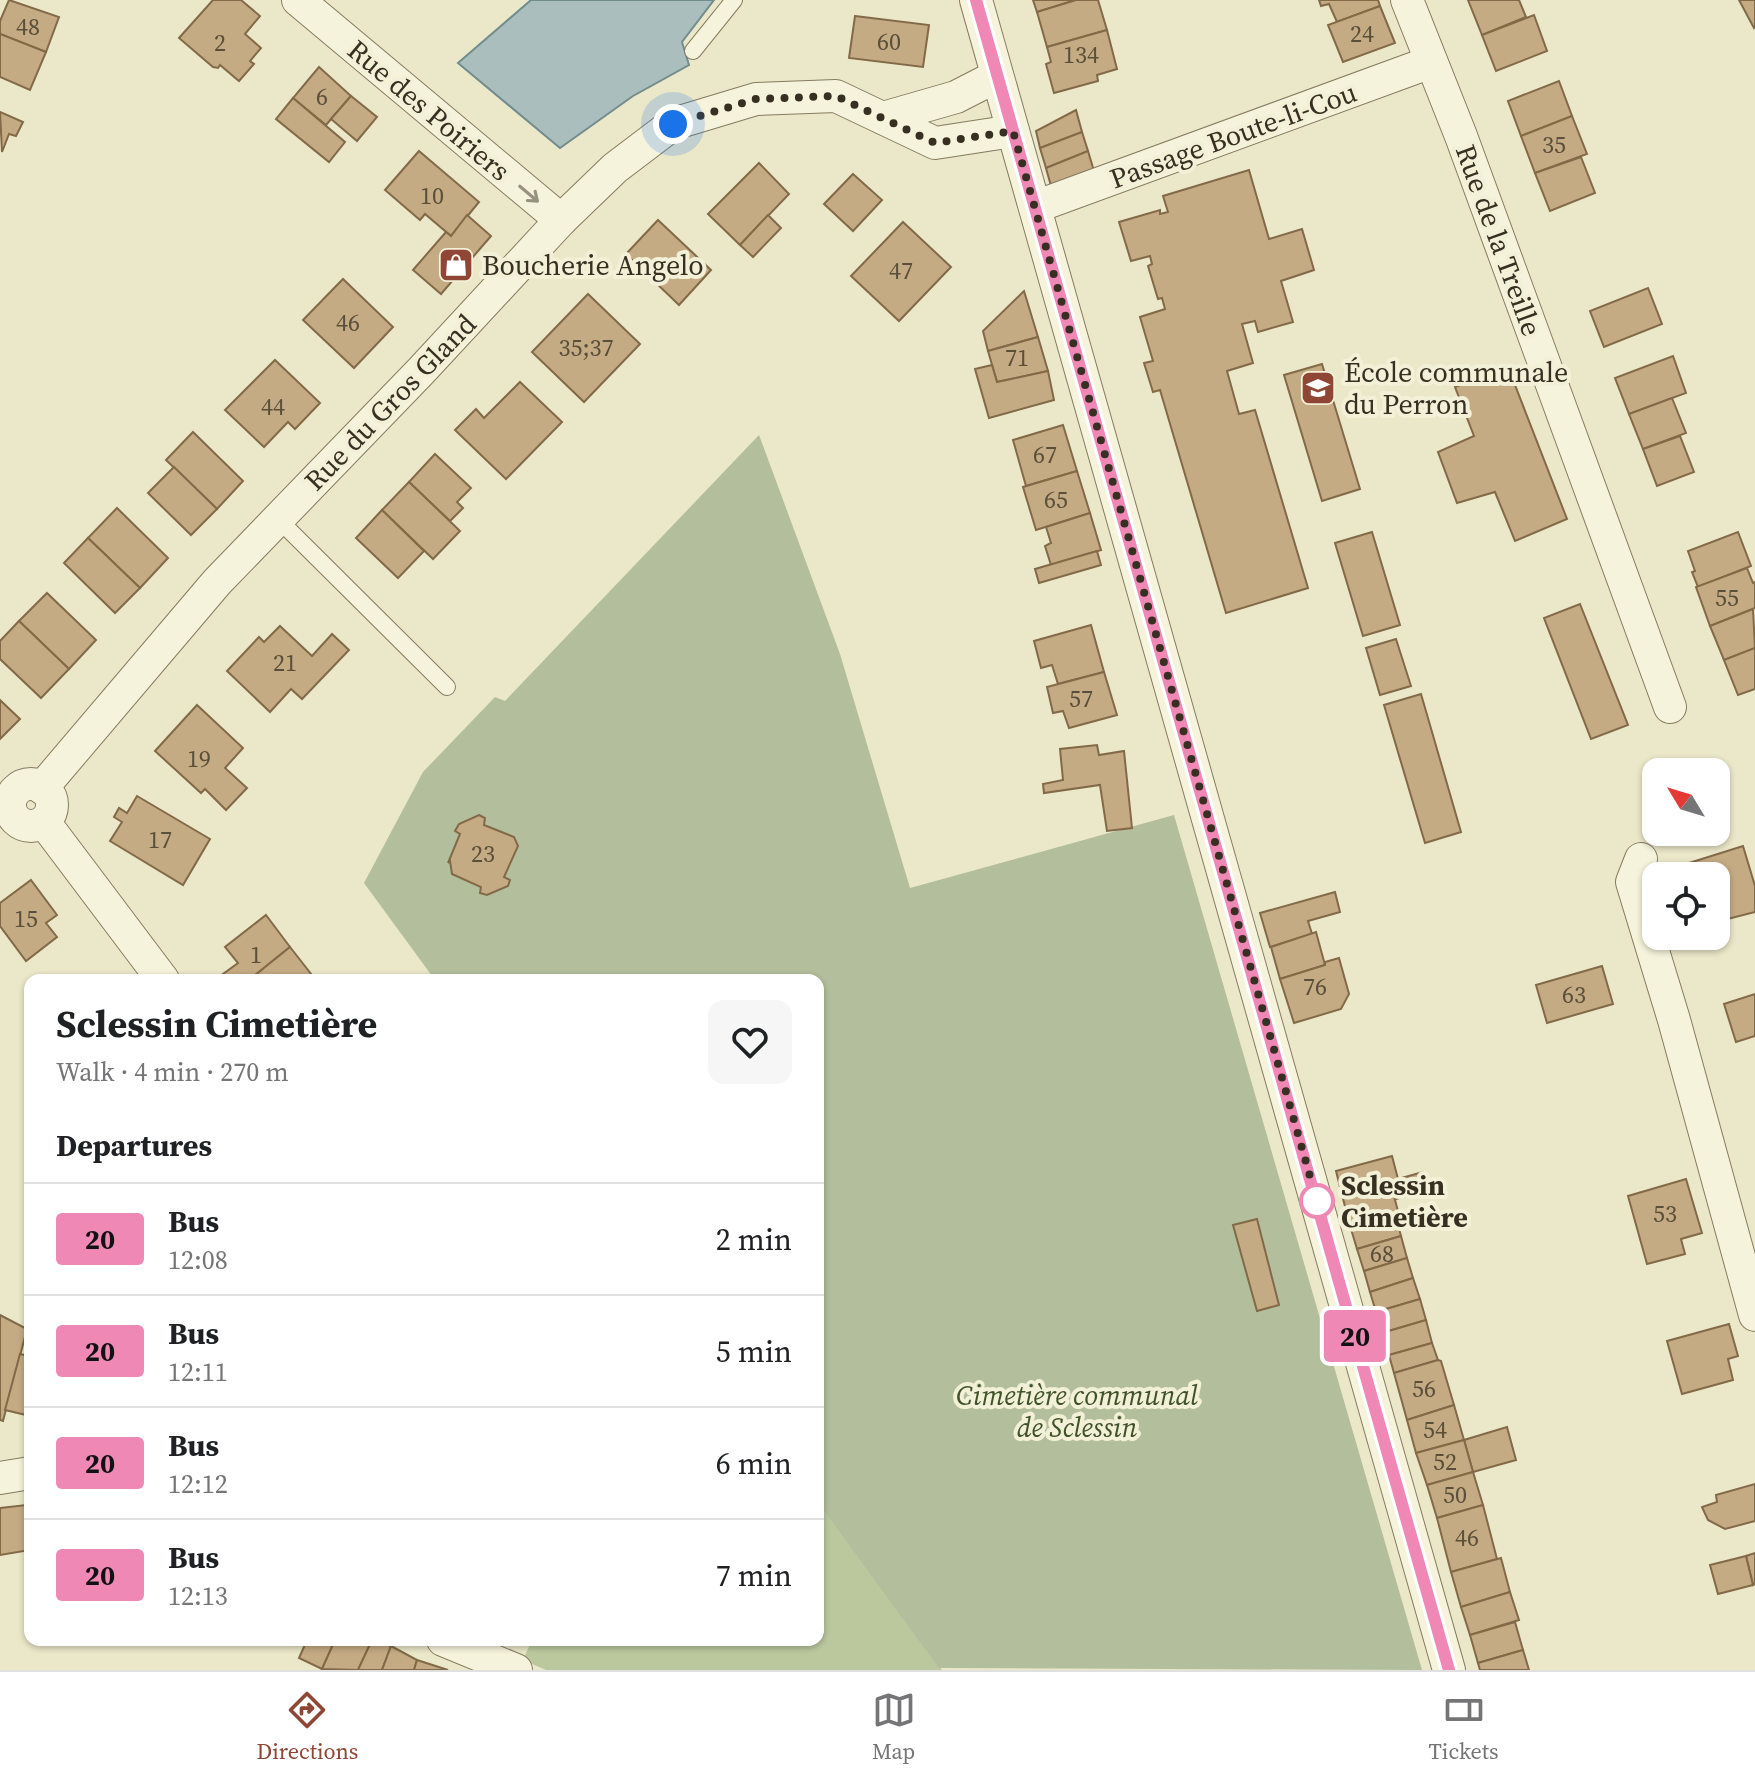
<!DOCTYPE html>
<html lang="en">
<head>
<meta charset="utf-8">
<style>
  :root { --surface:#fff; --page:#f6f6f6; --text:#202124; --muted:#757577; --line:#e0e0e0; --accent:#8f4635 }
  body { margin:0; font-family:"Source Serif 4",serif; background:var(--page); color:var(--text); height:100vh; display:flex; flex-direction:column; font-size:30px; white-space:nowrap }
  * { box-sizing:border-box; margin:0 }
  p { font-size:26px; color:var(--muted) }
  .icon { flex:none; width:44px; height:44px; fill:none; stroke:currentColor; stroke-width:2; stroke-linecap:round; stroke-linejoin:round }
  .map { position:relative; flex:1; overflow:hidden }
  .panel { position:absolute; left:24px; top:974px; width:800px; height:672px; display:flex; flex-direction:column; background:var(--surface); border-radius:16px; box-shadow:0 2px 6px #0004 }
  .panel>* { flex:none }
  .badge { padding:0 16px; border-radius:6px; font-size:28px; line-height:52px }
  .needle { width:52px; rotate:308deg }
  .fabs { position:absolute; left:1642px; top:758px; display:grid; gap:16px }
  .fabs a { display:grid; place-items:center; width:88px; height:88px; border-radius:16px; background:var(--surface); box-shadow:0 2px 6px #0004; font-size:40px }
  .you { position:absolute; width:40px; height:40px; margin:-20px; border:6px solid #fff; border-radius:50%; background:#1a73e8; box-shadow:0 0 0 12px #1a73e833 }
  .map>.badge { position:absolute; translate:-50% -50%; box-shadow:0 0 0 4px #fff }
  h2 { padding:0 32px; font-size:30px; line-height:72px }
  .round { display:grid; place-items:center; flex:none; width:84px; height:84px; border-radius:16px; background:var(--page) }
  .summary { display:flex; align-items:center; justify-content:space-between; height:136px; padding:0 32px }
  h1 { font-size:38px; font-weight:700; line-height:60px }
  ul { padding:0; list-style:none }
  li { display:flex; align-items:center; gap:24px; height:112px; padding:0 32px; border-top:2px solid var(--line) }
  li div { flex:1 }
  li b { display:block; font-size:30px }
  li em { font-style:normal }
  li .badge { min-width:88px; font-weight:700; text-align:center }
  .menu { display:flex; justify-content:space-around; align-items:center; height:112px; border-top:2px solid var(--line); background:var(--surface); font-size:22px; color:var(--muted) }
  .menu a { display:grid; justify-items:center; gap:4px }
  .menu .on { color:var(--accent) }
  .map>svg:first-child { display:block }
  .green { fill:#bbc89e }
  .cemetery { fill:#b3be9c }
  .water { fill:#aabfbd; stroke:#718d8c; stroke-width:2 }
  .building { fill:#c5ab83; stroke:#826a48; stroke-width:2 }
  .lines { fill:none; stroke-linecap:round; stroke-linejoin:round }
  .service-casing { stroke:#857b60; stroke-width:18 }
  .minor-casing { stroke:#857b60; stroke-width:34 }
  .service { stroke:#f6f3dc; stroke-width:16 }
  .minor { stroke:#f6f3dc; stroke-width:32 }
  .oneway { stroke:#96927f }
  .line-casing { stroke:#fff; stroke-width:18 }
  .line { stroke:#f088b6; stroke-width:12 }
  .walk { stroke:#373022; stroke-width:8; stroke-dasharray:0 14.4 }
  .stop-dot { fill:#fff; stroke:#f088b6; stroke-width:4 }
  .labels { text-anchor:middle; stroke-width:8; stroke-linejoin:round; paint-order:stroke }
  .number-label { font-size:24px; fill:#5a4f3a }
  .street-label { font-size:28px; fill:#373022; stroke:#f3f0d8 }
  .poi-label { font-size:28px; fill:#373022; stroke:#f3f0d8; text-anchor:start }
  .stop-label { font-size:28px; font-weight:bold; fill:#373022; stroke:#f3f0d8; text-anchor:start }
  .park-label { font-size:28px; font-style:italic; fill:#40522a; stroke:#f3f0d8 }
</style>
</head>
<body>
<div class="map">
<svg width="1755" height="1670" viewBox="0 0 1755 1670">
  <rect width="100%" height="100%" fill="#ebe7c9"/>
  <polygon class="green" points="818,1503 942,1670 546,1670 523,1660 532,1640 818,1640"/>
  <polygon class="cemetery" points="759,435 840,654 910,888 1174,815 1422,1670 939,1668 818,1503 818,980 435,980 364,883 423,772 495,697 505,701"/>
  <polygon class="water" points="531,0 714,0 682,42 689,65 633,96 560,148 458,63"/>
  <g class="building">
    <polygon points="9,0 59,17 46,52 0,34 0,21"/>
    <polygon points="213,0 241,0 260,16 245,34 261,48 250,61 254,64 239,81 220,65 218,68 213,67 179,38"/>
    <polygon points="1033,0 1076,0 1037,12"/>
    <polygon points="1076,0 1098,0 1107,30 1047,47 1037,12"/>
    <polygon points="1319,0 1378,0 1380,6 1337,22 1329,4 1321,6"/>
    <polygon points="1468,0 1519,0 1526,17 1482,35"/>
    <polygon points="1739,0 1755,0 1755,27 1754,28"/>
    <polygon points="1380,6 1395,43 1343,62 1328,25"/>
    <polygon points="1534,15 1547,51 1496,71 1482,35"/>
    <polygon points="855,16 929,25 923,67 849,58"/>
    <polygon points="1107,30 1117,69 1097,75 1098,81 1054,93 1046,64 1051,62 1047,47"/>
    <polygon points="0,34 46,52 30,90 0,77"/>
    <polygon points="319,67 351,96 326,125 293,98"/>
    <polygon points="1559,81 1572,116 1521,136 1508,101"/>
    <polygon points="351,96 377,117 357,141 331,119"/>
    <polygon points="293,98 345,142 329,162 276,119"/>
    <polygon points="1076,110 1082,132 1040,148 1036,131"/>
    <polygon points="0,112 23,122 16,136 9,134 2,152"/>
    <polygon points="1572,116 1587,154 1535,173 1521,136"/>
    <polygon points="1082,132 1088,151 1046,168 1040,148"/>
    <polygon points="419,151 479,202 451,236 425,214 420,220 385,190"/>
    <polygon points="1088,151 1094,171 1051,186 1046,168"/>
    <polygon points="1581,157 1595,193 1550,211 1535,173"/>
    <polygon points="759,163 789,194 740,245 708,214"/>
    <polygon points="1249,170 1269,239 1302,229 1314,270 1281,281 1293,322 1258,332 1255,321 1242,324 1253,363 1227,371 1239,414 1255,410 1308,588 1226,613 1160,390 1153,392 1144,363 1153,361 1140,317 1165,309 1162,298 1158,299 1148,266 1152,264 1150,256 1131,261 1119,222 1160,210 1160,214 1168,212 1163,196"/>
    <polygon points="853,174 882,200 853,231 824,204"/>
    <polygon points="467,215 491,236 441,294 413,270 446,232 451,236"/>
    <polygon points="768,215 781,228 753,257 740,245"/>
    <polygon points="658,220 711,270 679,305 626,254"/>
    <polygon points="903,222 951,267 899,321 851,276"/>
    <polygon points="343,279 393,327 354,368 303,320"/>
    <polygon points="1648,288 1662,324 1604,347 1590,311"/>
    <polygon points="1024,291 1038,337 988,351 983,331"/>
    <polygon points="588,294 640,344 584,402 532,352"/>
    <polygon points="1038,337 1048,371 997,382 988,351"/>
    <polygon points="1673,356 1686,393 1629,414 1615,378"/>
    <polygon points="275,360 320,403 295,429 288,422 264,447 225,410"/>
    <polygon points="1322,364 1360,489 1322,501 1284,375"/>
    <polygon points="992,365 997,382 1048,371 1054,400 989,418 975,369"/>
    <polygon points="1508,367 1567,519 1515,541 1495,492 1457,503 1438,452 1474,436 1455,387"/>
    <polygon points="520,382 562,422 506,479 455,430 476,409 484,418"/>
    <polygon points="1672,398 1686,433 1643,449 1629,414"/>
    <polygon points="1063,425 1077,471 1026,486 1013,440"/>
    <polygon points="193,432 243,481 217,509 166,460"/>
    <polygon points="1680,436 1694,472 1657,486 1643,449"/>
    <polygon points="435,454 471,488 457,502 463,508 450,521 409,482"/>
    <polygon points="174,467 217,509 191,535 148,493"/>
    <polygon points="1077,471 1090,513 1036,530 1023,487"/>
    <polygon points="409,482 460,531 433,559 382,510"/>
    <polygon points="117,508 168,558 140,588 88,538"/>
    <polygon points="382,510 424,551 398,578 356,538"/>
    <polygon points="1090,513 1101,550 1051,565 1045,546 1051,543 1046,527"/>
    <polygon points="1372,532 1400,625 1363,636 1335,543"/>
    <polygon points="1738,532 1751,566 1698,587 1692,572 1695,571 1688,551"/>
    <polygon points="88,538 140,588 115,613 64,563"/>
    <polygon points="1097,551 1101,565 1039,583 1035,569"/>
    <polygon points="1747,568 1753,583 1755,582 1755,608 1710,626 1696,587"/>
    <polygon points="47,593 96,640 69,669 19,621"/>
    <polygon points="1580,604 1628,725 1591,739 1544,618"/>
    <polygon points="1753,609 1755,648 1724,660 1710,626"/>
    <polygon points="19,621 69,669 41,698 0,659 0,641"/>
    <polygon points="1091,625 1104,672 1058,684 1052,665 1041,668 1034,641"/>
    <polygon points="280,626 312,656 332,634 349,650 302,699 291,689 270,712 227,671 259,637 264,642"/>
    <polygon points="1396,639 1411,686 1380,695 1366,648"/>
    <polygon points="1755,648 1755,689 1738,695 1724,660"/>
    <polygon points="1104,672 1117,715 1069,728 1063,711 1053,713 1047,687"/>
    <polygon points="1421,694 1461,832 1425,843 1384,705"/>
    <polygon points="0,700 20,719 0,739"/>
    <polygon points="197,705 243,748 225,768 247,788 226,810 205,789 201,793 155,751"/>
    <polygon points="1097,745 1099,755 1124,751 1132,828 1107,831 1100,785 1044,793 1043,784 1063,780 1060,749"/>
    <polygon points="137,796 210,839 183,885 110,841 122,822 114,817 119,808 127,813"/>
    <polygon points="479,815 485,818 484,825 514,837 518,846 504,877 510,880 508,886 487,895 480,893 481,887 452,874 450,861 448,863 460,834 455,831 459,824"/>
    <polygon points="1743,846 1755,886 1755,912 1716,922 1716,876 1689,876 1686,864"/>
    <polygon points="31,880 57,915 46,923 57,937 26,961 0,926 0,903"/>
    <polygon points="1335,892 1340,912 1308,921 1312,934 1270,947 1260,913"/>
    <polygon points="266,915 290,947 249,980 227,980 223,974 238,963 225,947"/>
    <polygon points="1316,932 1325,965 1280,979 1271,947"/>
    <polygon points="290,947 315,979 249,980"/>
    <polygon points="1339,958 1349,994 1341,1009 1294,1023 1280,979 1325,965 1325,962"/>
    <polygon points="1602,966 1613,1004 1547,1023 1536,985"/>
    <polygon points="1755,994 1755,1036 1736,1042 1724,1004"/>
    <polygon points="1392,1156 1398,1179 1423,1172 1429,1189 1396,1199 1390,1181 1342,1195 1336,1171"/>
    <polygon points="1686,1179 1702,1233 1681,1239 1685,1254 1647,1264 1628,1196"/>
    <polygon points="1390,1181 1399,1215 1351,1229 1342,1195"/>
    <polygon points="1396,1217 1401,1236 1357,1249 1351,1229"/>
    <polygon points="1257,1219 1279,1305 1257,1311 1233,1225"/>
    <polygon points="1401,1236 1407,1258 1364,1271 1357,1249"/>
    <polygon points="1407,1258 1413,1278 1370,1292 1364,1271"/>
    <polygon points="1413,1278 1420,1299 1376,1312 1370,1292"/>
    <polygon points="1420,1299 1426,1320 1382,1333 1376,1312"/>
    <polygon points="0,1315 27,1329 3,1421 0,1420"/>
    <polygon points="1426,1320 1432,1343 1389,1355 1382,1333"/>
    <polygon points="1729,1324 1738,1356 1728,1359 1733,1380 1682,1394 1667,1341"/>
    <polygon points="1432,1343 1438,1360 1394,1373 1389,1355"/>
    <polygon points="20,1354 30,1356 30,1416 5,1410"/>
    <polygon points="1438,1360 1441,1361 1454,1405 1407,1420 1394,1373"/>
    <polygon points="1454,1405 1464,1440 1416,1453 1407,1420"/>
    <polygon points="1507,1427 1516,1460 1473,1472 1464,1440"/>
    <polygon points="1464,1440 1473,1472 1427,1485 1416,1453"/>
    <polygon points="1473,1472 1483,1505 1437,1518 1427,1485"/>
    <polygon points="1755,1484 1755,1521 1725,1529 1708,1520 1702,1507 1717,1502 1716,1495"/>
    <polygon points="26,1505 30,1550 0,1555 0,1508"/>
    <polygon points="1483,1505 1497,1559 1451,1572 1437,1518"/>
    <polygon points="1755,1553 1755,1584 1753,1585 1746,1556"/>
    <polygon points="1746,1556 1753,1585 1718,1594 1710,1565"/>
    <polygon points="1501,1558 1510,1592 1461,1607 1451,1572"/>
    <polygon points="1510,1592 1519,1620 1470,1635 1461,1607"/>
    <polygon points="1515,1622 1523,1650 1478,1663 1470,1635"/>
    <polygon points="307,1640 335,1640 322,1669 299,1658"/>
    <polygon points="335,1640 372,1640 358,1670 322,1669"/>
    <polygon points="372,1640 379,1640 391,1646 382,1670 358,1670"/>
    <polygon points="391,1646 417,1660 414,1670 382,1670"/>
    <polygon points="1523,1650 1529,1670 1480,1670 1478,1663"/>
    <polygon points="417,1660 448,1670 414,1670"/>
  </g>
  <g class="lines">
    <g class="service-casing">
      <g id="service">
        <polyline points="693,51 734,0"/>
        <polyline points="278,519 447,687"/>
      </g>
    </g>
    <g class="minor-casing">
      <g id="minor">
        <polyline points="298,0 561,220"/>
        <polyline points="976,0 1449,1670"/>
        <polyline points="1407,0 1461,136 1670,707"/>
        <polyline points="883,118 956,97 997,76"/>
        <polyline points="1035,207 1431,62"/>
        <circle cx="31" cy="805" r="21"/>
        <polyline points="42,788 217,582 421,371 561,220 615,168 673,124 756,99 836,96 935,143 1013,131"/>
        <polyline points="44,822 163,980"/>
        <polyline points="1641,859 1632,882 1674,1020 1755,1315"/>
        <polyline points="0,1478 30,1473"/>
        <polyline points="443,1640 516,1670"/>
      </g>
    </g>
    <use href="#service" class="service"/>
    <use href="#minor" class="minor"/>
  </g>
  <defs><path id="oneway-shaft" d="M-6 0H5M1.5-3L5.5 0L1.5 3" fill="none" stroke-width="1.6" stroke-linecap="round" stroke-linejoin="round" transform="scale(2)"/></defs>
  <use class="oneway" href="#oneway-shaft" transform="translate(529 194) rotate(40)"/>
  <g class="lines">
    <g class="line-casing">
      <polyline id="line" points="976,0 1449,1670"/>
    </g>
    <use href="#line" class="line"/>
    <polyline class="walk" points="673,124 756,99 836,96 935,143 1013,131 1317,1201"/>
  </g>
  <defs>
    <g id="shop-square" transform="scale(1.8)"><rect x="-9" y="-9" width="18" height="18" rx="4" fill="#8f4635" stroke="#f3f0d8"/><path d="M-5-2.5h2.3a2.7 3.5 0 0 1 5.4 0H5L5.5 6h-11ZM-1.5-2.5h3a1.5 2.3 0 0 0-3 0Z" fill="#fff"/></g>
    <g id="school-square" transform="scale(1.8)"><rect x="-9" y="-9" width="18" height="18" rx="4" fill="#8f4635" stroke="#f3f0d8"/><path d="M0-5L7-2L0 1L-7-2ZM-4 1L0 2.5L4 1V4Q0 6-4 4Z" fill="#fff"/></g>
  </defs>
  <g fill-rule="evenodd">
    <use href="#shop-square" x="456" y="265"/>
    <use href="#school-square" x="1318" y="388"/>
  </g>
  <circle class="stop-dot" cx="1317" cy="1201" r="16"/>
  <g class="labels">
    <g class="number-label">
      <text x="28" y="35">48</text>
      <text x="1362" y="42">24</text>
      <text x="889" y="50">60</text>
      <text x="220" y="51">2</text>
      <text x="1081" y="63">134</text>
      <text x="322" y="105">6</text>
      <text x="1554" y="153">35</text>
      <text x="432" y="204">10</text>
      <text x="901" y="279">47</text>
      <text x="348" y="331">46</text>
      <text x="586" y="356">35;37</text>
      <text x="1017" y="366">71</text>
      <text x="273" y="415">44</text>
      <text x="1045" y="463">67</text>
      <text x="1056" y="508">65</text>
      <text x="1727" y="606">55</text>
      <text x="285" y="671">21</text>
      <text x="1081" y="707">57</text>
      <text x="199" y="767">19</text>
      <text x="160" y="848">17</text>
      <text x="483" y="862">23</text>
      <text x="26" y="927">15</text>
      <text x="256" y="963">1</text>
      <text x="1315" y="995">76</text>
      <text x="1574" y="1003">63</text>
      <text x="1665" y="1222">53</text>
      <text x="1382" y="1262">68</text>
      <text x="1424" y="1397">56</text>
      <text x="1435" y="1438">54</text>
      <text x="1445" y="1470">52</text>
      <text x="1455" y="1503">50</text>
      <text x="1467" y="1546">46</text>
    </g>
    <g class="street-label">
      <text transform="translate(429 110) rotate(40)" y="10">Rue des Poiriers</text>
      <text transform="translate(1233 135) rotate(-20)" y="10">Passage Boute-li-Cou</text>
      <text transform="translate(1499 240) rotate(70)" y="10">Rue de la Treille</text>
      <text transform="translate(390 402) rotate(-46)" y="10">Rue du Gros Gland</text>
    </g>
    <g class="poi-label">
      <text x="482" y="275">Boucherie Angelo</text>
      <text x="1344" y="382">École communale<tspan x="1344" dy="32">du Perron</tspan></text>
    </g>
    <g class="stop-label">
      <text x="1341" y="1195">Sclessin<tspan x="1341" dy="32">Cimetière</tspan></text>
    </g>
    <g class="park-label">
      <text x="1077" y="1405">Cimetière communal<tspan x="1077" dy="32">de Sclessin</tspan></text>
    </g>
  </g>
</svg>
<div class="fabs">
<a><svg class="needle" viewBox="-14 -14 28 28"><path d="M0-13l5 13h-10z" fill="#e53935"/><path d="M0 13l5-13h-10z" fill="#757577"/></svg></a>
<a><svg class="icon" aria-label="locate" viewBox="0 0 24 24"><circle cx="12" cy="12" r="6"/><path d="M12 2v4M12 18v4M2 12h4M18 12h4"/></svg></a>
</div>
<div class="you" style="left:673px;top:124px"></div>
<b class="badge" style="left:1355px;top:1336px;background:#f088b6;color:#111">20</b>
<section class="panel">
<div class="summary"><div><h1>Sclessin Cimetière</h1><p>Walk · 4 min · 270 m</p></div><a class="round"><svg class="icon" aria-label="heart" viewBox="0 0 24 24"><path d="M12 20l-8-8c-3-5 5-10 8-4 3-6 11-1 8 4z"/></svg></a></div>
<h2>Departures</h2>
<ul>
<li><span class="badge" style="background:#f088b6;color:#111">20</span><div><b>Bus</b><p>12:08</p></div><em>2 min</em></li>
<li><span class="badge" style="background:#f088b6;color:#111">20</span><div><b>Bus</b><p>12:11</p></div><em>5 min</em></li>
<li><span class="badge" style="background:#f088b6;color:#111">20</span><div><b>Bus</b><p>12:12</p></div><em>6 min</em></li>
<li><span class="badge" style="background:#f088b6;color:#111">20</span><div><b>Bus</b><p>12:13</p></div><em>7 min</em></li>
</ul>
</section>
</div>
<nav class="menu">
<a class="on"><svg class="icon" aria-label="directions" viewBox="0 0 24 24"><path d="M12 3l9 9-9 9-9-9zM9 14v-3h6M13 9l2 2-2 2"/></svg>Directions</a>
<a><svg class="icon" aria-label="map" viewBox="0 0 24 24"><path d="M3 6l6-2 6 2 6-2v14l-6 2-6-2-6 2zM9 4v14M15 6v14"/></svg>Map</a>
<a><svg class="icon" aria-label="tickets" viewBox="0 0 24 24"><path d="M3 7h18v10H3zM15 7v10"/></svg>Tickets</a>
</nav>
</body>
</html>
